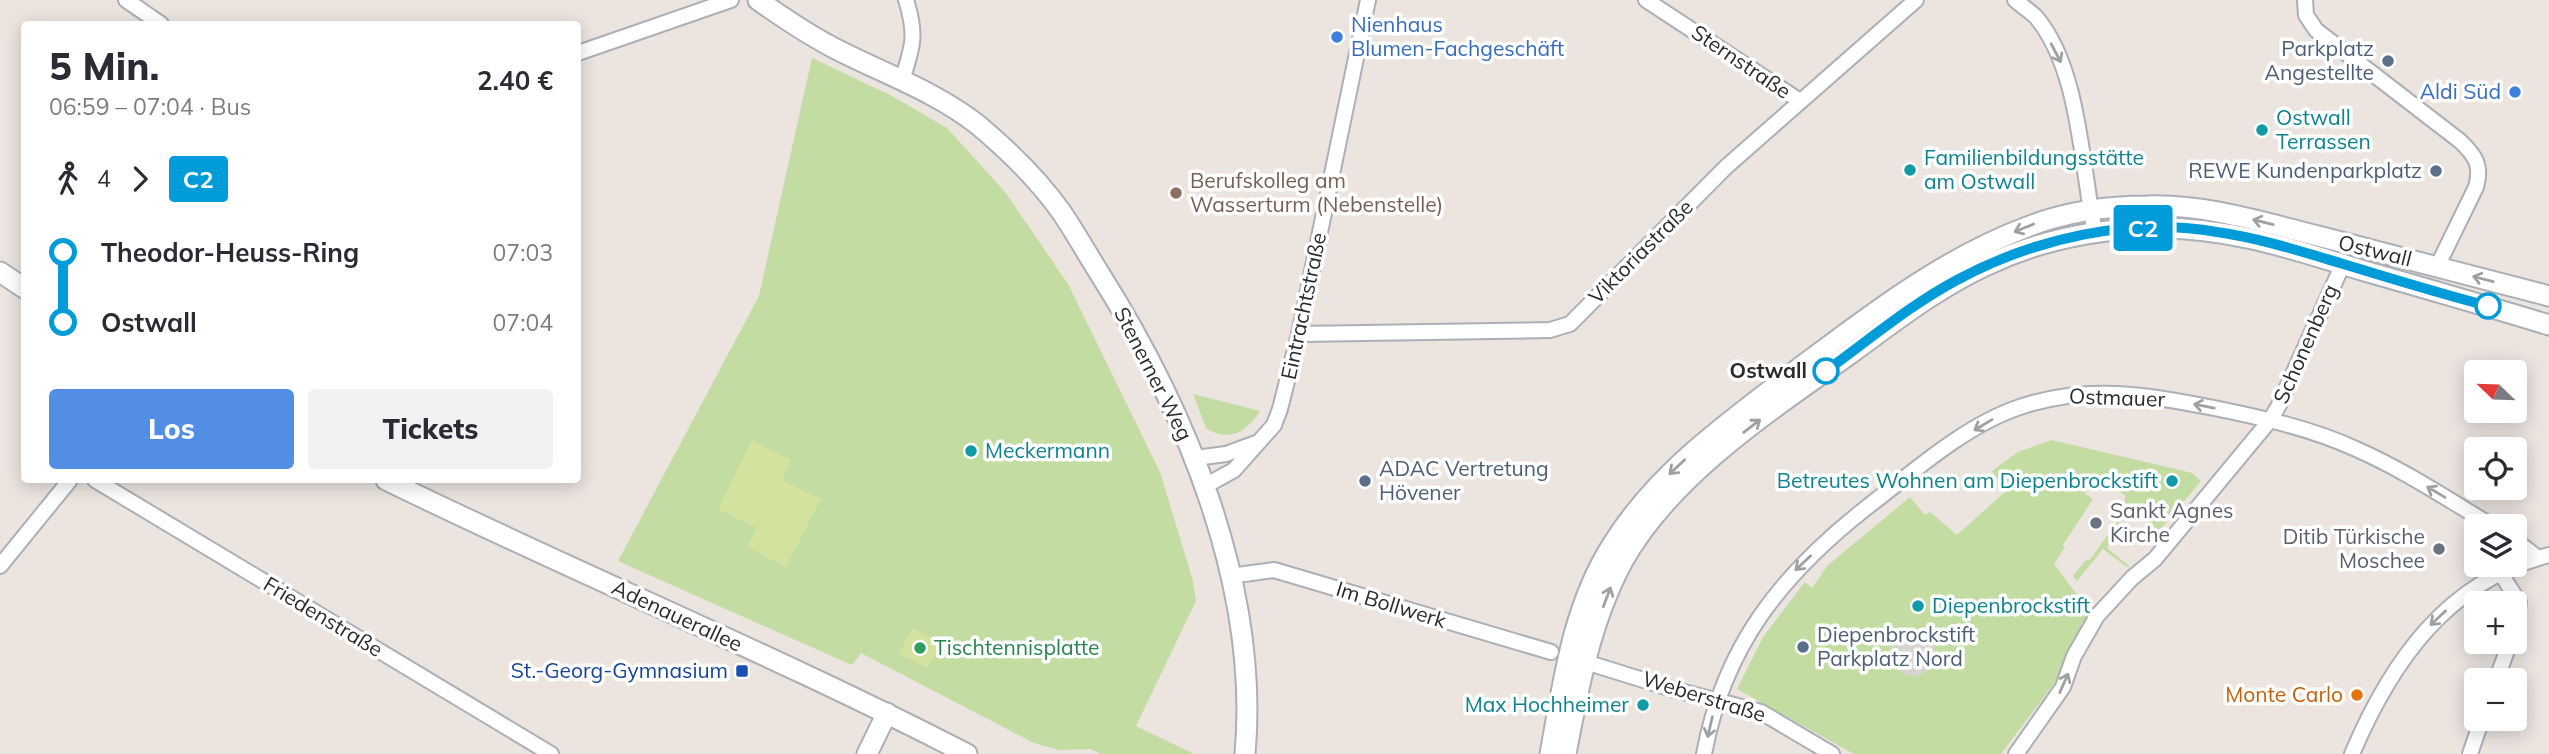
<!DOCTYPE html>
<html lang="de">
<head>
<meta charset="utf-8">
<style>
  :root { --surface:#fff; --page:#f2f2f3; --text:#2b2b33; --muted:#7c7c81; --accent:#528de6 }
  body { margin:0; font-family:Mulish,sans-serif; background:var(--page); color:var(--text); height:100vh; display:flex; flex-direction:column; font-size:26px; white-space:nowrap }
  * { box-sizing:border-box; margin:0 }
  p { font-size:23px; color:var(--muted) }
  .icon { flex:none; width:38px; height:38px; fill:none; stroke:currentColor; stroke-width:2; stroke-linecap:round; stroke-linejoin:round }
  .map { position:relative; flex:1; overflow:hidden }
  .details { position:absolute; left:21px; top:21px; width:560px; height:462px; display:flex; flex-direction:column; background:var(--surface); border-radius:7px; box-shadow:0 4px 18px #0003 }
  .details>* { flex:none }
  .badge { padding:0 14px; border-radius:5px; font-size:24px; line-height:46px }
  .needle { width:46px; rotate:293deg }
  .fabs { position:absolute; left:2464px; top:360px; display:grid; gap:14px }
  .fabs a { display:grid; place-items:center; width:63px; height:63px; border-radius:7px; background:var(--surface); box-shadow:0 4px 18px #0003; font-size:35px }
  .map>.badge { position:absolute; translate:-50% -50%; box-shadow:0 0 0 4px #fff }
  .legs { display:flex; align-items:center; gap:10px; height:77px; padding:0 28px; font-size:23px }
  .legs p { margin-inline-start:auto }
  .overview { display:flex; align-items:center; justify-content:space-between; height:119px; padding:0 28px }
  h1 { font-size:38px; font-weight:800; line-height:52px }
  .cta { display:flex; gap:14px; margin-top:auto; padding:14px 28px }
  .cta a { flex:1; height:80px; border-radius:7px; background:var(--accent); color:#fff; font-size:28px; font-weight:800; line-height:80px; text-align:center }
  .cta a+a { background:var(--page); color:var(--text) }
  ul { padding:0 28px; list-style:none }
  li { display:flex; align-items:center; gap:24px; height:70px; font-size:26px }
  li i { display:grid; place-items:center; width:10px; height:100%; margin:0 9px; background:currentColor }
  li i::after { content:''; width:18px; height:18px; margin:-9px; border:5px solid; border-radius:50%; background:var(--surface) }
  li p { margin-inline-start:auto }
  li:first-child i { background:linear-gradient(#0000 50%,currentColor 0) }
  li:last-child i { background:linear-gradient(currentColor 50%,#0000 0) }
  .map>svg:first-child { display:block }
  .green { fill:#c2dca2 }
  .pitch { fill:#d4e29f }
  .plaza { fill:#d8d4d2 }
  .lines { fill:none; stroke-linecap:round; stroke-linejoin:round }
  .street-casing { stroke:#acb0b6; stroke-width:18 }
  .secondary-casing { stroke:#acb0b6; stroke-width:23 }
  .street { stroke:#fff; stroke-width:14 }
  .secondary { stroke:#fff; stroke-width:19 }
  .oneway { stroke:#a0a0a0 }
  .line-1-casing { stroke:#fff; stroke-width:16 }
  .line-1 { stroke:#009bd9; stroke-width:10 }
  .shop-dot { fill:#3f7fe0; stroke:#fff; stroke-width:2.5 }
  .service-dot { fill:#5c6f8a; stroke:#fff; stroke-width:2.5 }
  .culture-dot { fill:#0f9aa8; stroke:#fff; stroke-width:2.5 }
  .education-dot { fill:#8d6e63; stroke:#fff; stroke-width:2.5 }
  .stop-1-dot { fill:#fff; stroke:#009bd9; stroke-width:3.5 }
  .worship-dot { fill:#6b7280; stroke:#fff; stroke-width:2.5 }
  .leisure-dot { fill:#2e9e5b; stroke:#fff; stroke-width:2.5 }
  .transit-dot { fill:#1a4fb4; stroke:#fff; stroke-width:2.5 }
  .food-dot { fill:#e8710a; stroke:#fff; stroke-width:2.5 }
  .labels { text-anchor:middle; stroke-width:7; stroke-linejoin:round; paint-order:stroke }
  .shop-label { font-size:21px; fill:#366cbe; stroke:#fff; text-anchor:start }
  .service-label { font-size:21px; fill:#4e5e75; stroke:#fff; text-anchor:end }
  .street-label { font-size:21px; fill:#2b2b2b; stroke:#fff }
  .culture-label { font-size:21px; fill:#0d838f; stroke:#fff; text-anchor:start }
  .education-label { font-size:21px; fill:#785e54; stroke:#fff; text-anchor:start }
  .stop-label { font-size:21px; font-weight:bold; fill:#2b2b2b; stroke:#fff; text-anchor:end }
  .worship-label { font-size:21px; fill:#5b616d; stroke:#fff; text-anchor:start }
  .leisure-label { font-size:21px; fill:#27864d; stroke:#fff; text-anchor:start }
  .transit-label { font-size:21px; fill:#164399; stroke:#fff; text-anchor:end }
  .food-label { font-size:21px; fill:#c56008; stroke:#fff; text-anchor:end }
</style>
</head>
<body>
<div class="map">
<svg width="2549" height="754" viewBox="0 0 2549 754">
  <rect width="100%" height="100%" fill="#ebe4df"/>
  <g class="green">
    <polygon points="812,58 892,96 947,128 1005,192 1068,284 1160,472 1193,581 1196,601 1136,726 1194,754 1101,754 1091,749 1059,750 1034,743 861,653 852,665 618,561 759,296"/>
    <path d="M1193,394L1260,411C1247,432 1228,443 1206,428Z"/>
    <polygon points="2052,440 2192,473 2201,481 2159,531 2125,503 2125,495 2111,486 2100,488 2092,484 2085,494 2093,499 2063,545 2065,547 2054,564 2092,615 2069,647 2061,674 2001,754 1854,754 1737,689 1763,637 1805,582 1812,588 1827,566 1910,497 1925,515 1930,512 1957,535 2006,491 1992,471 2018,452"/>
    <polygon points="2117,522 2121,525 2107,548 2129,566 2127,567 2103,549 2077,581 2073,576 2085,561 2090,560"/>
  </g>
  <g class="pitch">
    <polygon points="752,440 791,460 782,480 821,499 786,567 747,547 757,528 718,509"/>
    <polygon points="912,628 941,642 928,668 899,654"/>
  </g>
  <circle class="plaza" cx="1913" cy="654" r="22"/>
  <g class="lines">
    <g class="street-casing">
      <g id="street">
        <polyline points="126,0 161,24"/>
        <polyline points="1646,0 1800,101"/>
        <path d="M2015,0C2022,6 2030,11 2036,17C2080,69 2081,166 2095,232"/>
        <path d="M2305,0L2306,15L2316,30L2460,141C2476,156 2482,166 2476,187L2437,267"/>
        <polyline points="578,53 731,0"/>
        <path d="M902,80C913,47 917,34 906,0"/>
        <polyline points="1299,334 1550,330 1570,324 1726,167 1916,0"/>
        <polyline points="1195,458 1226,454 1256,443"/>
        <polyline points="95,480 551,754"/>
        <polyline points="1205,486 1234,470 1274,425 1280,409 1299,334 1368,0"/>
        <polyline points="2515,540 2538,558"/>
        <polyline points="0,566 70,480"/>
        <polyline points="2501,574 2519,602 2515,628"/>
        <polyline points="1230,576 1274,570 1551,652"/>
        <polyline points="1576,659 1672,689 1761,712 1832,754"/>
        <polyline points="2496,681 2510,642"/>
        <path d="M1704,754C1724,646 1781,575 1866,508C1912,473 1965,425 2020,407C2087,384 2147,395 2214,408C2263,418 2310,428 2356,449C2404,470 2449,500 2494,527"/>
        <polyline points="2016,754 2063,687 2074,656 2097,616 2132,578 2155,559 2271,419 2279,405 2343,264"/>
        <path d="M2352,754C2391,662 2447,581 2549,555"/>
        <polyline points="2470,754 2482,719"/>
      </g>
    </g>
    <g class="secondary-casing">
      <g id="secondary">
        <path d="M758,0C782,17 807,34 834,48C882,73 935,91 978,125C1009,151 1039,180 1062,213C1075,232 1086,252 1098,271C1186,410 1260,587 1245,754"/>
        <polyline points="0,272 24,288"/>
        <path d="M386,480C578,574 777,656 967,754"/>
        <polyline points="867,754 887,713"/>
        <path d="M1550,754C1563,683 1572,608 1612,545C1658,471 1730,421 1798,369C1870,315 1942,259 2027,227C2065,212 2107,206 2147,206C2205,204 2262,222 2318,236C2395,256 2472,276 2549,296"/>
        <path d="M1566,754C1578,689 1591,620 1623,561C1671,475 1771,410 1850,354C1894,322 1937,288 1987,265C2038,241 2096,229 2152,228C2225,226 2293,249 2361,270C2424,288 2487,306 2549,325"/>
      </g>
    </g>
    <use href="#street" class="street"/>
    <use href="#secondary" class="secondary"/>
  </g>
  <defs><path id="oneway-shaft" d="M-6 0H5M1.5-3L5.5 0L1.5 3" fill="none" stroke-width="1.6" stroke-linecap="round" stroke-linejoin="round" transform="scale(1.75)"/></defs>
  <g class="oneway">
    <use href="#oneway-shaft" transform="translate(2056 53) rotate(62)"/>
    <use href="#oneway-shaft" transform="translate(2263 222) rotate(-166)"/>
    <use href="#oneway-shaft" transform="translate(2024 228) rotate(158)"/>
    <use href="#oneway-shaft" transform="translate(2483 279) rotate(-165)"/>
    <use href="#oneway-shaft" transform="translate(2204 406) rotate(-169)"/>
    <use href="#oneway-shaft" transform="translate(1983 425) rotate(149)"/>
    <use href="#oneway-shaft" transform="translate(1752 426) rotate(-38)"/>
    <use href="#oneway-shaft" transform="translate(1677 467) rotate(137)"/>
    <use href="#oneway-shaft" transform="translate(2436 492) rotate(-149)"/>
    <use href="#oneway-shaft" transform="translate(1803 563) rotate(137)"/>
    <use href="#oneway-shaft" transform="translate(1607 597) rotate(-69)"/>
    <use href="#oneway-shaft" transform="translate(2438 618) rotate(137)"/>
    <use href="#oneway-shaft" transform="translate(2064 683) rotate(-66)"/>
    <use href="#oneway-shaft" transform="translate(1710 727) rotate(103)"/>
  </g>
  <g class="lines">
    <g class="line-1-casing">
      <path id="line-1" d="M1826,371C1869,340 1910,305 1957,280C2035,238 2129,217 2217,232C2259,238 2300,251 2340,263C2389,278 2438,293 2488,306"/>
    </g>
    <use href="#line-1" class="line-1"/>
  </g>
  <g class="shop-dot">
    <circle cx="1337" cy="37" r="7"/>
    <circle cx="2515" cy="92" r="7"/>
  </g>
  <g class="service-dot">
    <circle cx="2388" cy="61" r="7"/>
    <circle cx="2436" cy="171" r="7"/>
    <circle cx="1365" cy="481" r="7"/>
    <circle cx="1803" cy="647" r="7"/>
  </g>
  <g class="culture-dot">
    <circle cx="2262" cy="130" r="7"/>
    <circle cx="1910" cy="170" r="7"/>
    <circle cx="971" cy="451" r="7"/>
    <circle cx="2172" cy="481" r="7"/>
    <circle cx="1918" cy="606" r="7"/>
    <circle cx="1643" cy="705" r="7"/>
  </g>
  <circle class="education-dot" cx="1176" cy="193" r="7"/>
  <g class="stop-1-dot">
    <circle cx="2488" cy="306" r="12"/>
    <circle cx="1826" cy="371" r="12"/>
  </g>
  <g class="worship-dot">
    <circle cx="2096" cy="523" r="7"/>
    <circle cx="2439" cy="549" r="7"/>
  </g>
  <circle class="leisure-dot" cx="920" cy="648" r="7"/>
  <rect class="transit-dot" x="735" y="664" width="14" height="14" rx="3.5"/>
  <circle class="food-dot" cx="2357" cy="695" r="7"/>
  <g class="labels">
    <g class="shop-label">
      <text x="1351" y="32">Nienhaus<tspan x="1351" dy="24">Blumen-Fachgeschäft</tspan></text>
      <text x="2501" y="99" text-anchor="end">Aldi Süd</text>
    </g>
    <g class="service-label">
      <text x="2374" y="56">Parkplatz<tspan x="2374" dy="24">Angestellte</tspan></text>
      <text x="2422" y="178">REWE Kundenparkplatz</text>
      <text x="1379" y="476" text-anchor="start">ADAC Vertretung<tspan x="1379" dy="24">Hövener</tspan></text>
      <text x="1817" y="642" text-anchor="start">Diepenbrockstift<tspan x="1817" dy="24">Parkplatz Nord</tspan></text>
    </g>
    <g class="street-label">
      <text transform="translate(1741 62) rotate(34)" y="7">Sternstraße</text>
      <text transform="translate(2375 251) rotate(14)" y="7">Ostwall</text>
      <text transform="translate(1641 252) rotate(-45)" y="7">Viktoriastraße</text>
      <text transform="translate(1304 306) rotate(-78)" y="7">Eintrachtstraße</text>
      <text transform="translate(2306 344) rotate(-66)" y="7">Schonenberg</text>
      <text transform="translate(1153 374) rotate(63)" y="7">Stenerner Weg</text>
      <text transform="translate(2117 398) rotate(2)" y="7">Ostmauer</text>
      <text transform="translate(1391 605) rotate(17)" y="7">Im Bollwerk</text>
      <text transform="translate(677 616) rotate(25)" y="7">Adenauerallee</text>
      <text transform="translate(323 617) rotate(31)" y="7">Friedenstraße</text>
      <text transform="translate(1704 697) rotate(17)" y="7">Weberstraße</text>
    </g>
    <g class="culture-label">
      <text x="2276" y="125">Ostwall<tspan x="2276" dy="24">Terrassen</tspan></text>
      <text x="1924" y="165">Familienbildungsstätte<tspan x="1924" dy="24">am Ostwall</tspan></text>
      <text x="985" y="458">Meckermann</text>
      <text x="2158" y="488" text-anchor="end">Betreutes Wohnen am Diepenbrockstift</text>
      <text x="1932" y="613">Diepenbrockstift</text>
      <text x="1629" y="712" text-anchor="end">Max Hochheimer</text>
    </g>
    <g class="education-label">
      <text x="1190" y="188">Berufskolleg am<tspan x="1190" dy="24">Wasserturm (Nebenstelle)</tspan></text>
    </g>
    <g class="stop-label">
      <text x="1807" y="378">Ostwall</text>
    </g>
    <g class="worship-label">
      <text x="2110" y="518">Sankt Agnes<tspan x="2110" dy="24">Kirche</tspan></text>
      <text x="2425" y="544" text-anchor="end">Ditib Türkische<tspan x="2425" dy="24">Moschee</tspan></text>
    </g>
    <g class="leisure-label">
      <text x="934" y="655">Tischtennisplatte</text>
    </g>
    <g class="transit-label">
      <text x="728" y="678">St.-Georg-Gymnasium</text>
    </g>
    <g class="food-label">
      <text x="2343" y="702">Monte Carlo</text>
    </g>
  </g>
</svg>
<div class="fabs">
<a><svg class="needle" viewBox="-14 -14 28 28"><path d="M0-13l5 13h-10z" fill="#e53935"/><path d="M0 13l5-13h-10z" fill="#7c7c81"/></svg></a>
<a><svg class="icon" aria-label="locate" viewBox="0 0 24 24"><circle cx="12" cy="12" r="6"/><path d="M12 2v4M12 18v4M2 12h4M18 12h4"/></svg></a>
<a><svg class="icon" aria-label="layers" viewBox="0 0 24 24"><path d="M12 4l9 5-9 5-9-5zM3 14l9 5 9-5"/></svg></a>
<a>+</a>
<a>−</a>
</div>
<b class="badge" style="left:2143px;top:228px;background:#009bd9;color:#fff">C2</b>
<section class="details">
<div class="overview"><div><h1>5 Min.</h1><p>06:59 – 07:04 · Bus</p></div><b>2.40 €</b></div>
<div class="legs"><svg class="icon" aria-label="walk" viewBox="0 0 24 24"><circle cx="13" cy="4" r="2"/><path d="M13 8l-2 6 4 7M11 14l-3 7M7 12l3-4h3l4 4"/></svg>4<svg class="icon" aria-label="forward" viewBox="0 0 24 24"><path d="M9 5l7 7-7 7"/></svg><b class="badge" style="background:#009bd9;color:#fff">C2</b></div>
<ul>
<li><i style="color:#009bd9"></i><b>Theodor-Heuss-Ring</b><p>07:03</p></li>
<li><i style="color:#009bd9"></i><b>Ostwall</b><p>07:04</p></li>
</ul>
<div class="cta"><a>Los</a><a>Tickets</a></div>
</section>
</div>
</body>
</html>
